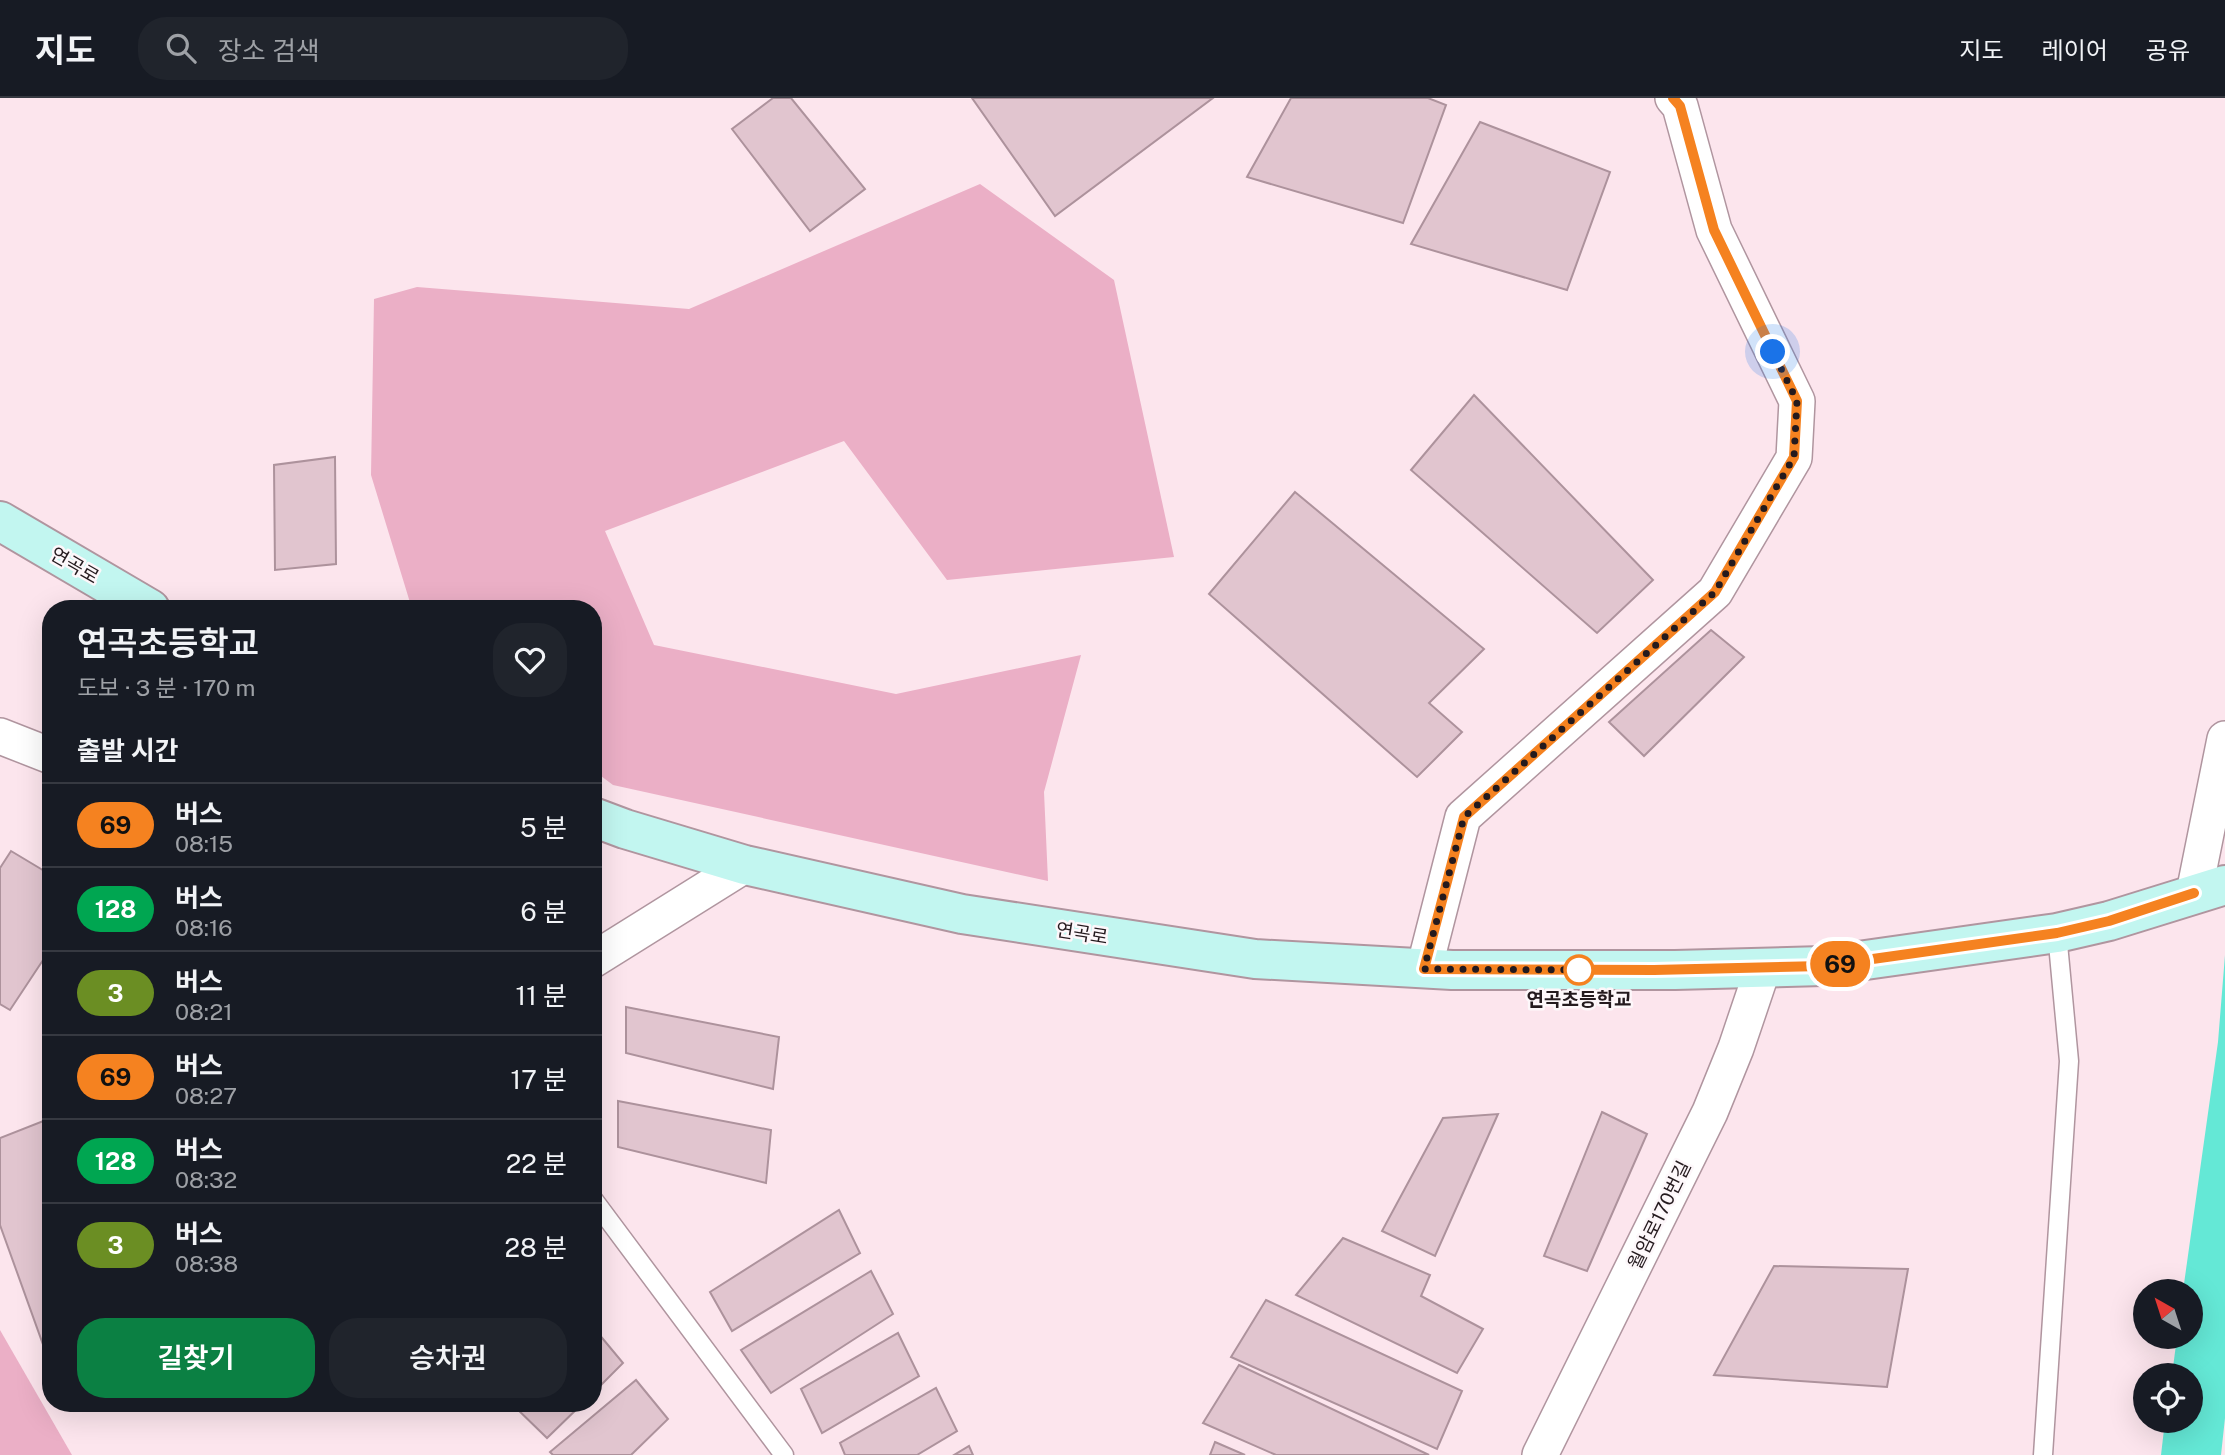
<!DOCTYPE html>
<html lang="ko">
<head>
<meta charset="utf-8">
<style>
  :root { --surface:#171b24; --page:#20242c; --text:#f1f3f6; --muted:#9ea1a6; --line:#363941; --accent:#0b8043 }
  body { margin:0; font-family:"Public Sans","Noto Sans KR",sans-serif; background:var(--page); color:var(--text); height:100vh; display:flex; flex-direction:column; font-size:26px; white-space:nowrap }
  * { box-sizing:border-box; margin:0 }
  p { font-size:23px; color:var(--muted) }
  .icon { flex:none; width:38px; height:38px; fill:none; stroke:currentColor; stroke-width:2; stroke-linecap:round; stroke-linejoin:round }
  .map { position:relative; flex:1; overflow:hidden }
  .details { position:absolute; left:42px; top:502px; width:560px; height:812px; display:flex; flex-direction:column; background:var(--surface); border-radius:28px; box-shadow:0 7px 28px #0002 }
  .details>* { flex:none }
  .badge { padding:0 14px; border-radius:23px; font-size:24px; line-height:46px }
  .needle { width:46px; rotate:321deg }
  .controls { position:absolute; left:2133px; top:1181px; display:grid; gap:14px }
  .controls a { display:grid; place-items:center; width:70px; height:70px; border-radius:50%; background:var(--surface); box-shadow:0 7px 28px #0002; font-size:35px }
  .you { position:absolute; width:35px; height:35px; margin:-18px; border:5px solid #fff; border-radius:50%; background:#1a73e8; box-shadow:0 0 0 10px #1a73e833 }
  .map>.badge { position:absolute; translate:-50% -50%; box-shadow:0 0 0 4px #fff }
  h2 { padding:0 35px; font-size:26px; line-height:63px }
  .round { display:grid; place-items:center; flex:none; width:74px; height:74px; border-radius:28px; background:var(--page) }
  .headline { display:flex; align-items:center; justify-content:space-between; height:119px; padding:0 35px }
  h1 { font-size:33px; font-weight:600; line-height:52px }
  .button { display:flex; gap:14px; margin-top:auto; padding:14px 35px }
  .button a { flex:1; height:80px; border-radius:28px; background:var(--accent); color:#fff; font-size:28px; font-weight:600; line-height:80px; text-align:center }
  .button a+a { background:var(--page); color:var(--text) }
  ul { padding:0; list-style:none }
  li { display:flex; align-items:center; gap:21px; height:84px; padding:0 35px; border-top:2px solid var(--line) }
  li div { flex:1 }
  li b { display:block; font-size:26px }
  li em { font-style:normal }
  li .badge { min-width:77px; font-weight:700; text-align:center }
  header { display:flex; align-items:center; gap:42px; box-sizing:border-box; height:98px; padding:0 35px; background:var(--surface); border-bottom:2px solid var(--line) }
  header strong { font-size:33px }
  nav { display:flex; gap:38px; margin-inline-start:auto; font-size:24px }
  .search { width:490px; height:63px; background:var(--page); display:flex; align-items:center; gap:18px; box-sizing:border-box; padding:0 24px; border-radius:28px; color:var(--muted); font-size:26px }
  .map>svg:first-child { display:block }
  .green { fill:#ebafc6 }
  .water { fill:#64e8d6 }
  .building { fill:#e1c5cf; stroke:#ad929c; stroke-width:2 }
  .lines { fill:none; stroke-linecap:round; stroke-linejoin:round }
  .lane-casing { stroke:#b0959f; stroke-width:21 }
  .street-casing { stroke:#b0959f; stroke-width:38 }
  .secondary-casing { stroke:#b0959f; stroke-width:42 }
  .lane { stroke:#fff; stroke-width:18 }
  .street { stroke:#fff; stroke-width:35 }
  .secondary { stroke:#c2f6f0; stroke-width:38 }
  .line-casing { stroke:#fff; stroke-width:16 }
  .line { stroke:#f58220; stroke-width:10 }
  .walk { stroke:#241a1e; stroke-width:7; stroke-dasharray:0 12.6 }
  .stop-dot { fill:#fff; stroke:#f58220; stroke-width:3.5 }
  .labels { text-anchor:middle; stroke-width:5; stroke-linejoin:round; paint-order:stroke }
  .street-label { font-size:19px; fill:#241a1e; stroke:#fdf7fa }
  .stop-label { font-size:19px; font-weight:bold; fill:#241a1e; stroke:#fdf7fa }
</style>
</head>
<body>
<header>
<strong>지도</strong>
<div class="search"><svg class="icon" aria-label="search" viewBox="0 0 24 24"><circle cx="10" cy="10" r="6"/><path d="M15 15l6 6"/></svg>장소 검색</div>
<nav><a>지도</a><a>레이어</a><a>공유</a></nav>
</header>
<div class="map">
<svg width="2225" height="1357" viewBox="0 0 2225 1357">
  <rect width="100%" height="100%" fill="#fce5ed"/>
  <g class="green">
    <polygon points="980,86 1114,182 1174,459 947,482 844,343 605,433 654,547 896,596 1081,557 1044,694 1048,783 613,687 593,672 593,511 412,511 371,377 374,201 417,189 689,211"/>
    <polygon points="0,1232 72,1357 0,1357"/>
  </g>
  <polygon class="water" points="2225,857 2225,1320 2221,1357 2161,1357 2165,1323 2191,1323 2191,1278 2172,1277 2177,1239 2191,1239 2191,1194 2183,1193 2218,944"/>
  <g class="building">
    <polygon points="773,0 791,0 865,91 810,133 732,31"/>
    <polygon points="972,0 1213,0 1055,118"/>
    <polygon points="1291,0 1428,0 1446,7 1403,125 1247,79"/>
    <polygon points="1480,24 1610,74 1567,192 1411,146"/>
    <polygon points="1474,297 1653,482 1597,535 1411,372"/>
    <polygon points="335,359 336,466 275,472 274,367"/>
    <polygon points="1295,394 1484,551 1429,605 1462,634 1417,679 1209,496"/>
    <polygon points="1711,532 1744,559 1644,658 1609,624"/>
    <polygon points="11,753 51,777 51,850 10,912 0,906 0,770"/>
    <polygon points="626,909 779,939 773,991 626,955"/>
    <polygon points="618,1003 771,1032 766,1085 618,1049"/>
    <polygon points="1602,1014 1647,1036 1587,1173 1544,1158"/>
    <polygon points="1498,1016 1435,1158 1382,1133 1443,1020"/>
    <polygon points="51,1020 51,1249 45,1252 0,1127 0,1040"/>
    <polygon points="839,1112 860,1155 732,1233 710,1194"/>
    <polygon points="1343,1140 1430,1177 1421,1198 1483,1231 1457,1275 1296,1197"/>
    <polygon points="1774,1168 1908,1171 1887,1289 1714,1277"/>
    <polygon points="871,1173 893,1216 771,1295 741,1252"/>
    <polygon points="1266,1202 1462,1293 1437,1351 1231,1259"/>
    <polygon points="593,1229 623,1265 593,1295"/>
    <polygon points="898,1235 919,1278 822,1335 801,1291"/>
    <polygon points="1239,1267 1429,1357 1276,1357 1203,1325"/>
    <polygon points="636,1282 668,1321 631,1357 553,1357 550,1354"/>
    <polygon points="936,1290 957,1333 917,1357 845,1357 840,1345"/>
    <polygon points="512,1306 582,1306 547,1340"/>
    <polygon points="1215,1344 1245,1357 1210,1357"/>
    <polygon points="969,1348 973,1357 954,1357"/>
  </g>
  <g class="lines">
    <g class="lane-casing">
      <g id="lane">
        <polyline points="593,1101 784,1357"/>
        <polyline points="2043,1357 2069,963 2057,835"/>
      </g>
    </g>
    <g class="street-casing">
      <g id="street">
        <polyline points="0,638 51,658"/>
        <polyline points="2194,795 2225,641"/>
        <polyline points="593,862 745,767"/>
        <polyline points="1424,871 1463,719 1715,494 1794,360 1797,303 1714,132 1680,8 1673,0"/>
        <polyline points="1540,1357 1710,1014 1736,950 1763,870"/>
      </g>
    </g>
    <g class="secondary-casing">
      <g id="secondary">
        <polyline points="0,423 150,511"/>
        <polyline points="593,719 625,731 745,767 962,816 1255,861 1452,872 1675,872 1823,868 2057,835 2109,823 2225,787"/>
      </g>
    </g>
    <use href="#lane" class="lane"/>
    <use href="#street" class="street"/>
    <use href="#secondary" class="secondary"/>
  </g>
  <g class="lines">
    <g class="line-casing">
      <polyline id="line" points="1673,0 1680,8 1714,132 1797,303 1794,359 1715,494 1464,719 1424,871 1654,872 1823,868 2057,835 2109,823 2194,795"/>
    </g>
    <use href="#line" class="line"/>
    <polyline class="walk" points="1579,872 1584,872 1424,871 1464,719 1715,494 1794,359 1797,303 1773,254"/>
  </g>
  <circle class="stop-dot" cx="1579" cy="872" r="14"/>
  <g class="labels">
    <g class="street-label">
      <text transform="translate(75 467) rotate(30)" y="7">연곡로</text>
      <text transform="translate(1082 835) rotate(9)" y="7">연곡로</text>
      <text transform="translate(1659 1117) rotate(-64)" y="7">월암로170번길</text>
    </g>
    <g class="stop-label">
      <text x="1579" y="908">연곡초등학교</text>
    </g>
  </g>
</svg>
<div class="controls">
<a><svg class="needle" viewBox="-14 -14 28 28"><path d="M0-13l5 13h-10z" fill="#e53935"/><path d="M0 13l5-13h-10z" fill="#9ea1a6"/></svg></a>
<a><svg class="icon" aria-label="locate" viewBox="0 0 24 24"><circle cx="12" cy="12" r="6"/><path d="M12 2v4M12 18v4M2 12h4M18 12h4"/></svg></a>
</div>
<div class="you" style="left:1773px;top:254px"></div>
<b class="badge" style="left:1840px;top:866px;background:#f58220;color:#111">69</b>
<section class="details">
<div class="headline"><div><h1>연곡초등학교</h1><p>도보 · 3 분 · 170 m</p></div><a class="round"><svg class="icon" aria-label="heart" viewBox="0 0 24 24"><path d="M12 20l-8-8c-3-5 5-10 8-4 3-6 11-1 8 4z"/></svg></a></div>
<h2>출발 시간</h2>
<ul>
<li><span class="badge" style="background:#f58220;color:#111">69</span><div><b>버스</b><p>08:15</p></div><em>5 분</em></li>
<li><span class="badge" style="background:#00a651;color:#fff">128</span><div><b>버스</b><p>08:16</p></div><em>6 분</em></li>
<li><span class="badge" style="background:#6b8e23;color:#fff">3</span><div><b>버스</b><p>08:21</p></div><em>11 분</em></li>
<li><span class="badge" style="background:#f58220;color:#111">69</span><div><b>버스</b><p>08:27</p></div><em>17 분</em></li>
<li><span class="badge" style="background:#00a651;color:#fff">128</span><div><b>버스</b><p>08:32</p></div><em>22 분</em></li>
<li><span class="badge" style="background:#6b8e23;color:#fff">3</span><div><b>버스</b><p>08:38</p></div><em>28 분</em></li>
</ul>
<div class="button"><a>길찾기</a><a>승차권</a></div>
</section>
</div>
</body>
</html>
